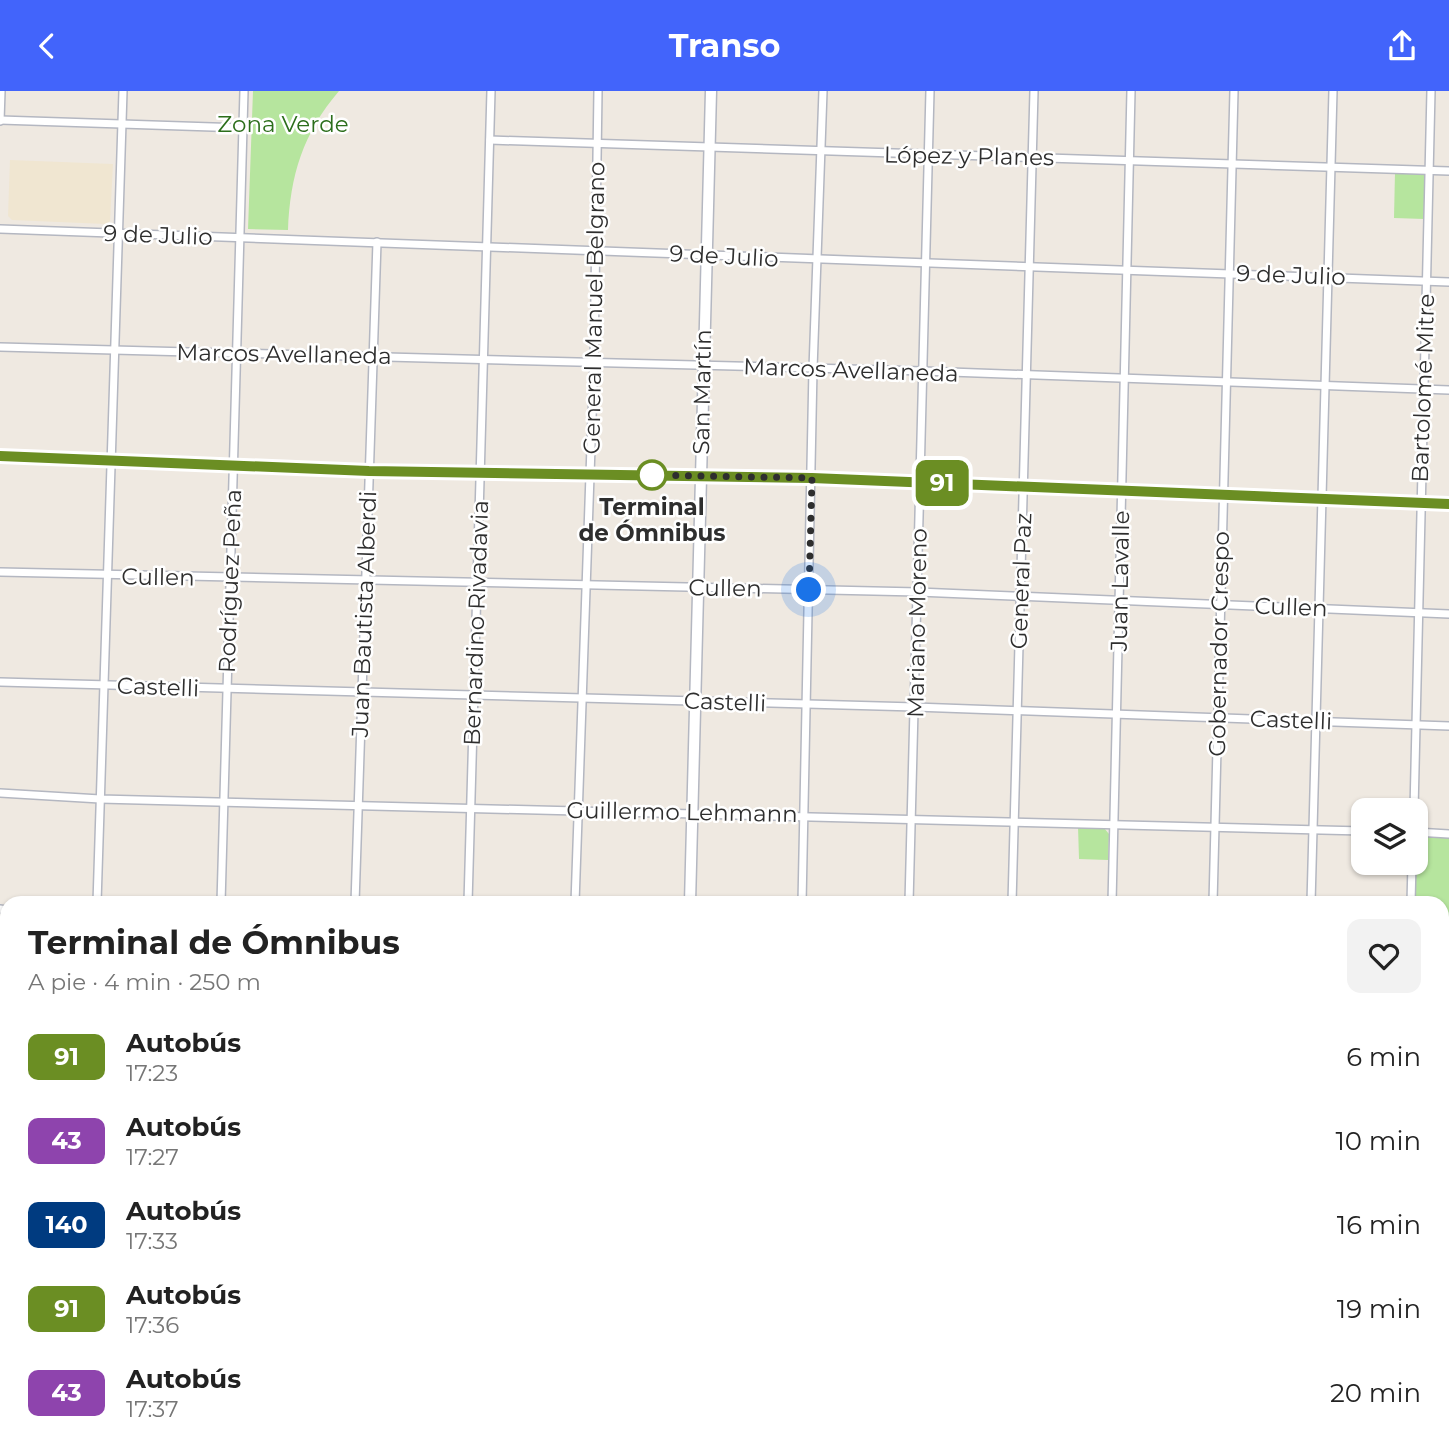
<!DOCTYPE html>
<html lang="es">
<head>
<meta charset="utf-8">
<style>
  :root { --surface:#fff; --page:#f2f2f2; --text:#222; --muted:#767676; --accent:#4264fb }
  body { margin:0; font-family:Montserrat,sans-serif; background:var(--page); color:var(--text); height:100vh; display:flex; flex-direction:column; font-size:26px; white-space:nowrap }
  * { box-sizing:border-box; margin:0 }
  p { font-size:23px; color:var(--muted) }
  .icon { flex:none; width:38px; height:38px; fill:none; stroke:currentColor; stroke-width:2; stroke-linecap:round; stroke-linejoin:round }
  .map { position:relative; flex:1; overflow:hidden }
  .drawer { position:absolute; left:0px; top:805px; width:1449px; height:553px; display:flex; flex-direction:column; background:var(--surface); border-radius:21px 21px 0 0; box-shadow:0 2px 5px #0004 }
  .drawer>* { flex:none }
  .badge { padding:0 14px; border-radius:10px; font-size:24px; line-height:46px }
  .buttons { position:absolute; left:1351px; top:707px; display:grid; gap:14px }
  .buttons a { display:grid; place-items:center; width:77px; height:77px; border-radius:14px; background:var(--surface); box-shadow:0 2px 5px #0004; font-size:35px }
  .you { position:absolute; width:35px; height:35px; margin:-18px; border:5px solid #fff; border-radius:50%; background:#1a73e8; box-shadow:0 0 0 10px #1a73e833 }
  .map>.badge { position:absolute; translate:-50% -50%; box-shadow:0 0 0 4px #fff }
  .round { display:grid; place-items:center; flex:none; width:74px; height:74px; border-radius:14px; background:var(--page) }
  .headline { display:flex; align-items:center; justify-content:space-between; height:119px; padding:0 28px }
  h1 { font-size:33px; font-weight:700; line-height:52px }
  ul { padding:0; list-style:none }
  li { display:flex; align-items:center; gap:21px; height:84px; padding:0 28px }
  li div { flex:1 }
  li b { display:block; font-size:26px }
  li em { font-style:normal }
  li .badge { min-width:77px; font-weight:700; text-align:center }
  header { display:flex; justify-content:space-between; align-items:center; height:91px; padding:0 28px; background:var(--accent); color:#fff; font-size:32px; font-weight:700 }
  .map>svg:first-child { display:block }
  .education { fill:#f0e6d1 }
  .green { fill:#b6e59e }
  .pitch { fill:#c9ec9a }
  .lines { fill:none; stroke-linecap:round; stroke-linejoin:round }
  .street-casing { stroke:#b4b7c1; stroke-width:10 }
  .secondary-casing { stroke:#b4b7c1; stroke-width:13 }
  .street { stroke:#fff; stroke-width:7 }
  .secondary { stroke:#fff; stroke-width:10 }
  .line-casing { stroke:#fff; stroke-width:16 }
  .line { stroke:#6b8e23; stroke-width:10 }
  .walk { stroke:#2e2e2e; stroke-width:7; stroke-dasharray:0 12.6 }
  .stop-dot { fill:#fff; stroke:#6b8e23; stroke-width:3.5 }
  .labels { text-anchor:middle; stroke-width:5; stroke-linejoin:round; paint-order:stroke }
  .park-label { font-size:23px; fill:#2c6e1b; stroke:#fff }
  .street-label { font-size:23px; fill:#2e2e2e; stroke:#fff }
  .stop-label { font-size:23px; font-weight:bold; fill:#2e2e2e; stroke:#fff }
</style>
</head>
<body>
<header><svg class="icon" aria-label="back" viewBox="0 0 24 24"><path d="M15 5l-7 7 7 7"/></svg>Transo<svg class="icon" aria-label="share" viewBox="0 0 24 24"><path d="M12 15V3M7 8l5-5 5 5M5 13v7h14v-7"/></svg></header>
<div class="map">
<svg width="1449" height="1358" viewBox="0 0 1449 1358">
  <rect width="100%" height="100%" fill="#efe9e1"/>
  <g class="education">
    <polygon points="10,69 113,73 110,130 106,133 12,129 8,125"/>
    <polygon points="1442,1311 1449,1312 1449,1358 1400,1358 1401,1351 1442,1351"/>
  </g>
  <g class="green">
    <path d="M253,0H339C303,42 290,85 288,139L248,138Z"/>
    <polygon points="1395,81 1425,82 1424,128 1394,127"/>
    <polygon points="1078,736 1104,737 1109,743 1108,769 1079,768"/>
    <polygon points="1416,742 1449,744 1449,856 1442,855 1442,812 1412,812"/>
  </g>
  <g class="pitch">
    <polygon points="245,1351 329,1351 329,1358 244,1358"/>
    <rect x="1200" y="1351" width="90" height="7"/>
  </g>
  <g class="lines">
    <g class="street-casing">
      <g id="street">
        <polyline points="0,29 243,37"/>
        <polyline points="0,30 1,0"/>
        <polyline points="490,49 1449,80"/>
        <polyline points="0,138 1449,191"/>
        <polyline points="0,256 923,280 1449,299"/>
        <polyline points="0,365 369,380 812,387 1449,413"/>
        <polyline points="0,481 918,501 1449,523"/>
        <polyline points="0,591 915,616 1449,635"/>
        <polyline points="0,702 100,708 1363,740"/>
        <polyline points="1414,719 1431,0"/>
        <polyline points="1416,741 1449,743"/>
        <polyline points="97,812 123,0"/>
        <polyline points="221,812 244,0"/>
        <polyline points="355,812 377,151"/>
        <polyline points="468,812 491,0"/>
        <polyline points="575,812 594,270 598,0"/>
        <polyline points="802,812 813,278 823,0"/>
        <polyline points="909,812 930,0"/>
        <polyline points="1012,812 1034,0"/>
        <polyline points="1112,812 1131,0"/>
        <polyline points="1213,812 1234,0"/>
        <polyline points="1311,812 1333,0"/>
        <polyline points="1411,812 1412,772"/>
        <polyline points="0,818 7,819"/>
        <polyline points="1442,857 1449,857"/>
        <polyline points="1442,1082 1449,1082"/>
        <polyline points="0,1094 7,1094"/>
        <polyline points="1442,1190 1449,1190"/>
        <polyline points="0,1258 7,1258"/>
        <polyline points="1442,1306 1449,1307"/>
        <polyline points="78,1358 78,1351"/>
        <polyline points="201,1358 201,1351"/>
        <polyline points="340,1358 340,1351"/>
        <polyline points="452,1358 452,1351"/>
        <polyline points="561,1358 561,1351"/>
        <polyline points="784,1358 784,1351"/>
        <polyline points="885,1358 885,1351"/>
        <polyline points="995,1358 995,1351"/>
        <polyline points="1096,1358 1096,1351"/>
        <polyline points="1194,1358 1195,1351"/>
        <polyline points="1297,1358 1297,1351"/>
        <polyline points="1396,1358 1396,1351"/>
      </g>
    </g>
    <g class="secondary-casing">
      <g id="secondary">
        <polyline points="690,812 711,0"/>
        <polyline points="0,916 7,916"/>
        <polyline points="0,925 7,925"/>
        <polyline points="1442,973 1449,974"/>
        <polyline points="1442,981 1449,981"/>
        <polyline points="675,1358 675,1351"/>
      </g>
    </g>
    <use href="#street" class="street"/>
    <use href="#secondary" class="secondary"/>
  </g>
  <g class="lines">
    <g class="line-casing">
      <polyline id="line" points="0,365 369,380 812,387 1449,413"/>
    </g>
    <use href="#line" class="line"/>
    <polyline class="walk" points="652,384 645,384 812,387 809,499"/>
  </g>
  <circle class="stop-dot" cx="652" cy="384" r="14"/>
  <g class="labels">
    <g class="park-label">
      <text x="283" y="41">Zona Verde</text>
    </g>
    <g class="street-label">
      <text transform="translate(969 65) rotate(1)" y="8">López y Planes</text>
      <text transform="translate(158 144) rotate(2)" y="8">9 de Julio</text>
      <text transform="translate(724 165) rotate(3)" y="8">9 de Julio</text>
      <text transform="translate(1291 184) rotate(2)" y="8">9 de Julio</text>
      <text transform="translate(594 217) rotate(-89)" y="8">General Manuel Belgrano</text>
      <text transform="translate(284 263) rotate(1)" y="8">Marcos Avellaneda</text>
      <text transform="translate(851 279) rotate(2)" y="8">Marcos Avellaneda</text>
      <text transform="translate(1423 297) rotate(-88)" y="8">Bartolomé Mitre</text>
      <text transform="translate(702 301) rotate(-89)" y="8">San Martín</text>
      <text transform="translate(158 486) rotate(1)" y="8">Cullen</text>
      <text transform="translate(230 490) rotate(-88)" y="8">Rodríguez Peña</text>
      <text transform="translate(1021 490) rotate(-88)" y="8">General Paz</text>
      <text transform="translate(1120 490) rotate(-89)" y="8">Juan Lavalle</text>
      <text transform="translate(725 497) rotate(1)" y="8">Cullen</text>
      <text transform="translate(1291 516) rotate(2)" y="8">Cullen</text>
      <text transform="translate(364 523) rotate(-88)" y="8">Juan Bautista Alberdi</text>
      <text transform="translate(476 532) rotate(-88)" y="8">Bernardino Rivadavia</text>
      <text transform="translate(917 532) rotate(-89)" y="8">Mariano Moreno</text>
      <text transform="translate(1219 553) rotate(-89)" y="8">Gobernador Crespo</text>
      <text transform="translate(158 596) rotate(2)" y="8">Castelli</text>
      <text transform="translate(725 611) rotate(2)" y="8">Castelli</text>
      <text transform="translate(1291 629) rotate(2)" y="8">Castelli</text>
      <text transform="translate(682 721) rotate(1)" y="8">Guillermo Lehmann</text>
    </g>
    <g class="stop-label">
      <text x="652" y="424">Terminal<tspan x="652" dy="26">de Ómnibus</tspan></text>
    </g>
  </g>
</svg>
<div class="buttons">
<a><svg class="icon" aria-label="layers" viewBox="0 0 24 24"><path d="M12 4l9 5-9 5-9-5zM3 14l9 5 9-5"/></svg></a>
</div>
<div class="you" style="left:809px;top:499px"></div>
<b class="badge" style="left:942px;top:392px;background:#6b8e23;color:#fff">91</b>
<section class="drawer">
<div class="headline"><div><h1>Terminal de Ómnibus</h1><p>A pie · 4 min · 250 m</p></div><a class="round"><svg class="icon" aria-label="heart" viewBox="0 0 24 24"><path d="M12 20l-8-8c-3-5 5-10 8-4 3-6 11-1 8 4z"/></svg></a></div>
<ul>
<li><span class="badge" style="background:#6b8e23;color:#fff">91</span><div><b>Autobús</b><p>17:23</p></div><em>6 min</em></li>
<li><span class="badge" style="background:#8e44ad;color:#fff">43</span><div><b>Autobús</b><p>17:27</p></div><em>10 min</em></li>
<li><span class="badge" style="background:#003b80;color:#fff">140</span><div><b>Autobús</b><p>17:33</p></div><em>16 min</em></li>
<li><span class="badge" style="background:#6b8e23;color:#fff">91</span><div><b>Autobús</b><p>17:36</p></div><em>19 min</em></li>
<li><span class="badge" style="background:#8e44ad;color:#fff">43</span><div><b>Autobús</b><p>17:37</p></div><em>20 min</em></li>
</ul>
</section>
</div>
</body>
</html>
